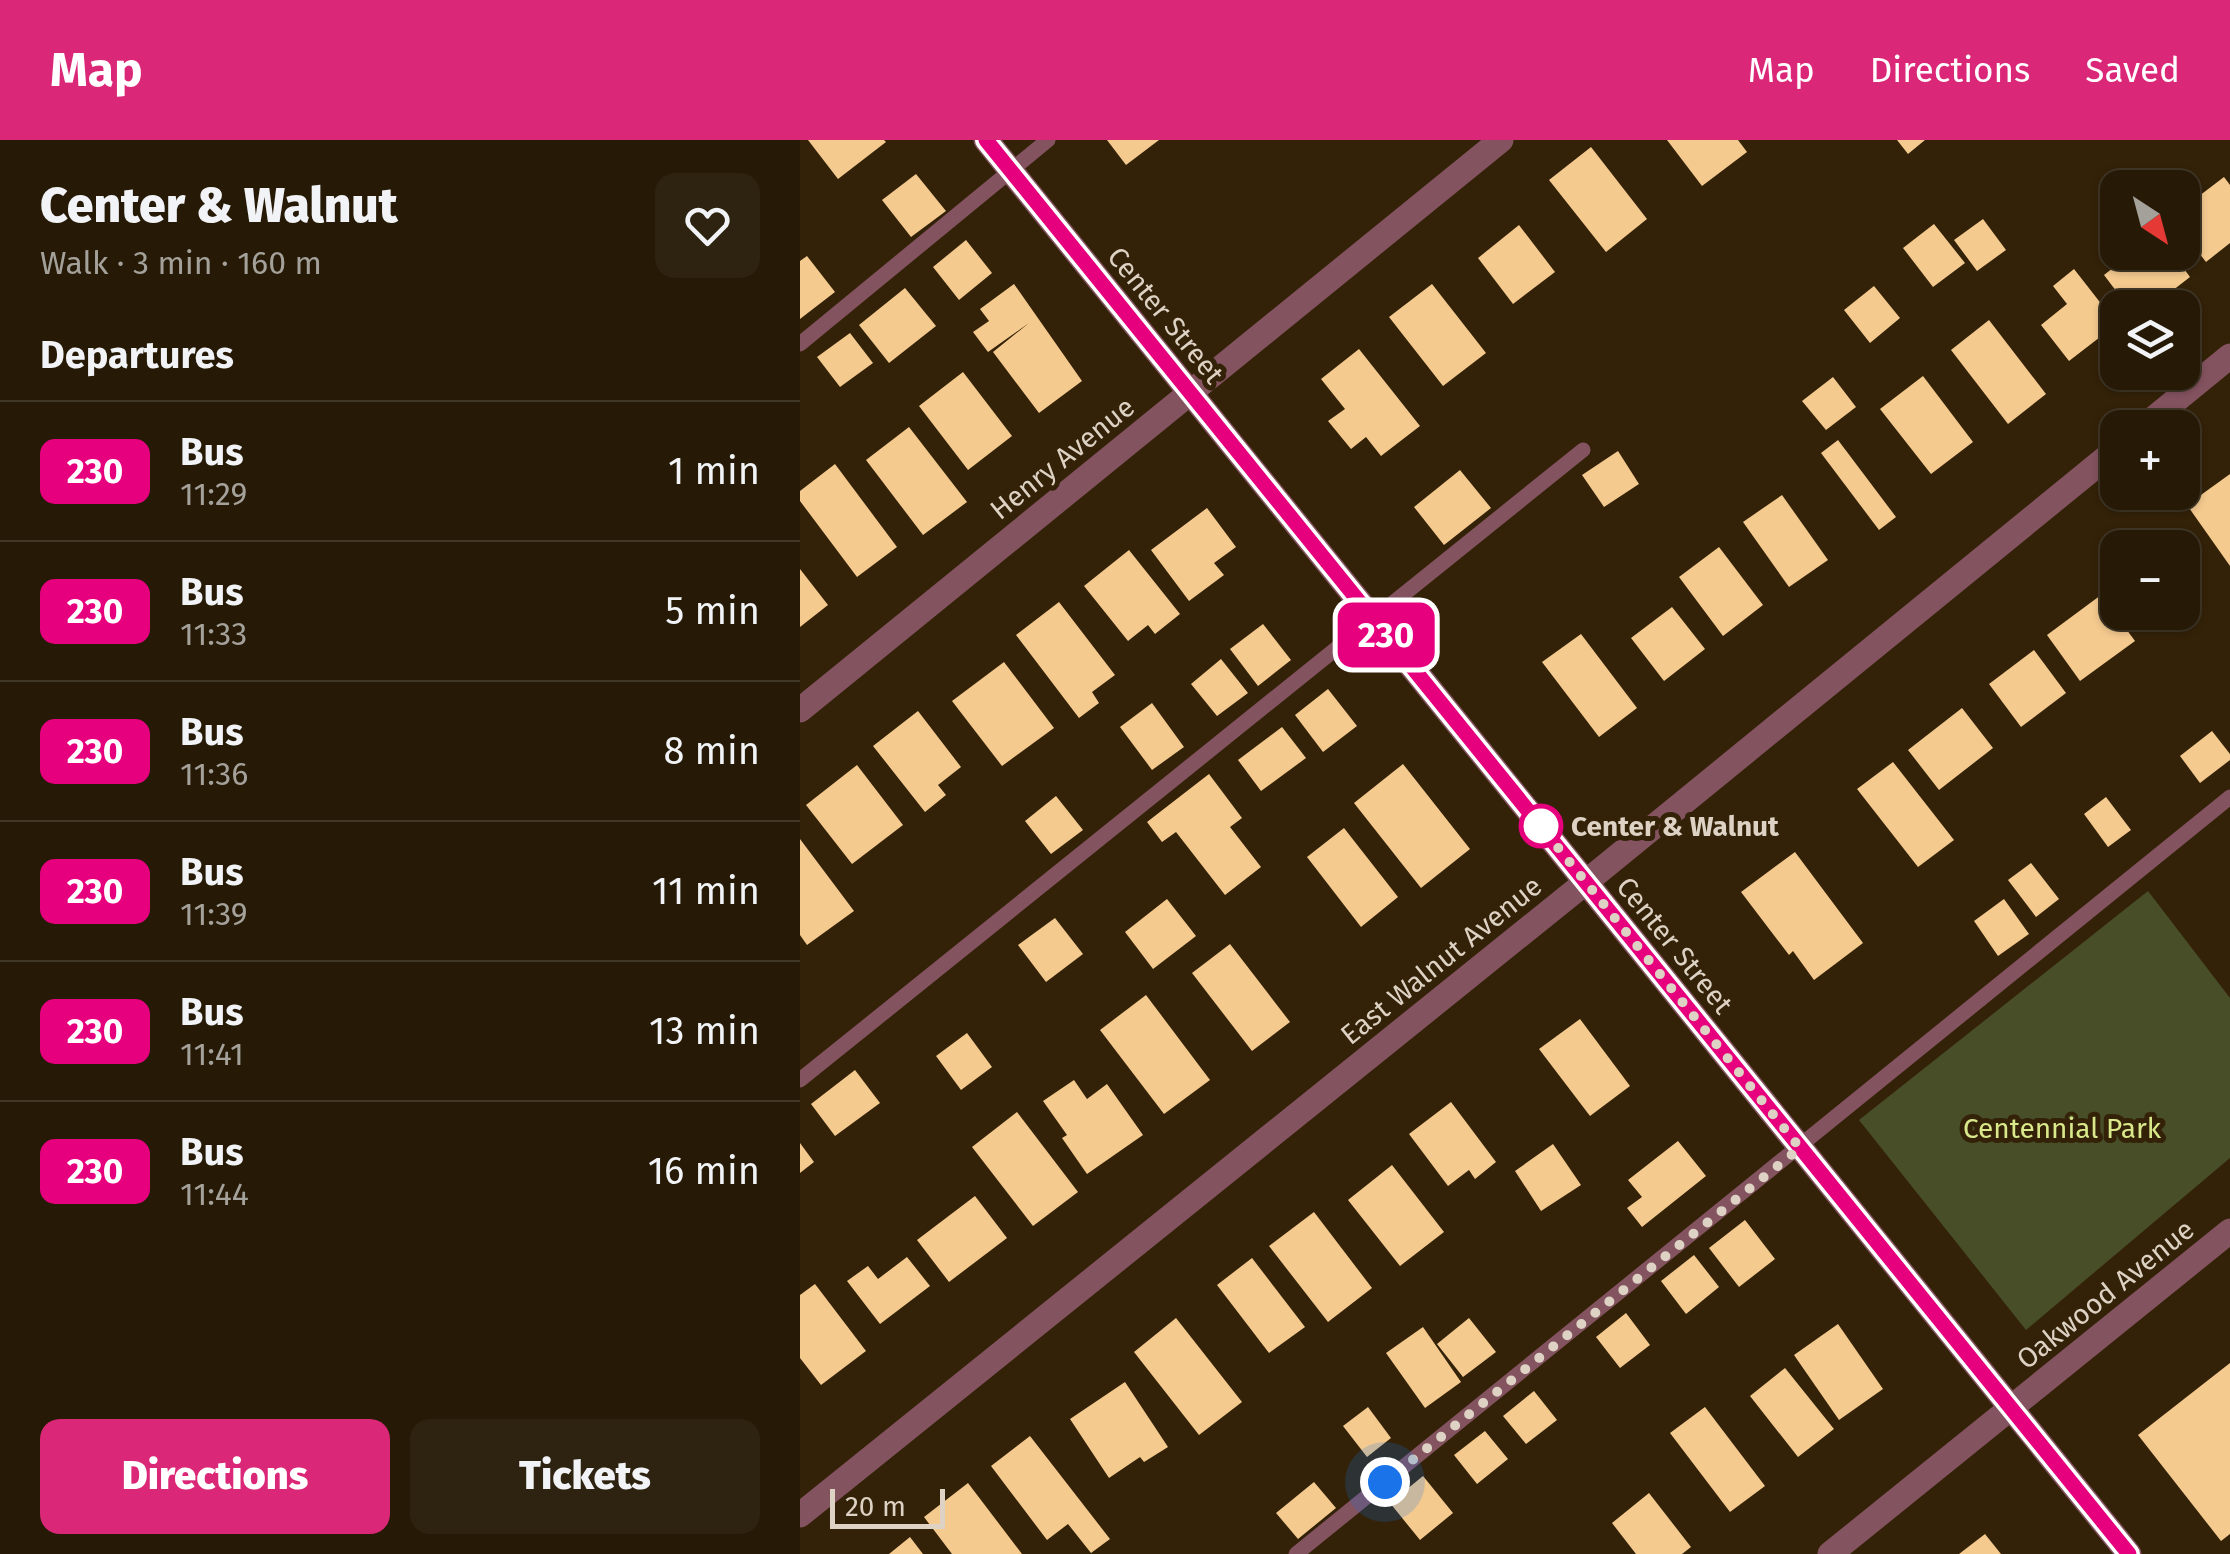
<!DOCTYPE html>
<html lang="en">
<head>
<meta charset="utf-8">
<style>
  :root { --surface:#261a06; --page:#2e2310; --text:#f1f3f6; --muted:#a4a19b; --line:#423828; --accent:#db2777 }
  body { margin:0; font-family:"Fira Sans",sans-serif; background:var(--page); color:var(--text); height:100vh; display:flex; flex-direction:column; font-size:38px; white-space:nowrap }
  * { box-sizing:border-box; margin:0 }
  p { font-size:32px; color:var(--muted) }
  .icon { flex:none; width:55px; height:55px; fill:none; stroke:currentColor; stroke-width:2; stroke-linecap:round; stroke-linejoin:round }
  .map { position:relative; flex:1; overflow:hidden }
  .drawer { display:flex; flex-direction:column; background:var(--surface); width:800px }
  .drawer>* { flex:none }
  .badge { padding:0 20px; border-radius:15px; font-size:35px; line-height:65px }
  .needle { width:65px; rotate:144deg }
  .controls { position:absolute; left:1300px; top:30px; display:grid; gap:20px }
  .controls a { display:grid; place-items:center; width:100px; height:100px; border-radius:20px; background:var(--surface); box-shadow:0 2px 8px #0004,0 0 0 2px var(--line); font-size:50px }
  .scale { position:absolute; left:30px; bottom:25px; width:115px; box-sizing:border-box; padding-left:10px; border:5px solid #ddd2c3; border-top:0; font-size:28px; line-height:35px; white-space:nowrap; color:#ddd2c3; -webkit-text-stroke:8px #332208; paint-order:stroke }
  .you { position:absolute; width:50px; height:50px; margin:-25px; border:8px solid #fff; border-radius:50%; background:#1a73e8; box-shadow:0 0 0 15px #1a73e833 }
  .map>.badge { position:absolute; translate:-50% -50%; box-shadow:0 0 0 5px #fff }
  h2 { padding:0 40px; font-size:38px; line-height:90px }
  .round { display:grid; place-items:center; flex:none; width:105px; height:105px; border-radius:20px; background:var(--page) }
  .headline { display:flex; align-items:center; justify-content:space-between; height:170px; padding:0 40px }
  h1 { font-size:48px; font-weight:800; line-height:75px }
  .primary-button { display:flex; gap:20px; margin-top:auto; padding:20px 40px }
  .primary-button a { flex:1; height:115px; border-radius:20px; background:var(--accent); color:#fff; font-size:40px; font-weight:800; line-height:115px; text-align:center }
  .primary-button a+a { background:var(--page); color:var(--text) }
  ul { padding:0; list-style:none }
  li { display:flex; align-items:center; gap:30px; height:140px; padding:0 40px; border-top:2px solid var(--line) }
  li div { flex:1 }
  li b { display:block; font-size:38px }
  li em { font-style:normal }
  li .badge { min-width:110px; font-weight:700; text-align:center }
  header { display:flex; align-items:center; gap:60px; box-sizing:border-box; height:140px; padding:0 50px; background:var(--accent); color:#fff }
  header strong { font-size:48px }
  nav { display:flex; gap:55px; margin-inline-start:auto; font-size:35px }
  main { display:flex; flex:1; min-height:0 }
  .map>svg:first-child { display:block }
  .green { fill:#484e27 }
  .building { fill:#f5ca8f }
  .lines { fill:none; stroke-linecap:round; stroke-linejoin:round }
  .service { stroke:#845360; stroke-width:15 }
  .minor { stroke:#845360; stroke-width:25 }
  .line-casing { stroke:#fff; stroke-width:22 }
  .line { stroke:#e6007e; stroke-width:15 }
  .walk { stroke:#ddd2c3; stroke-width:10; stroke-dasharray:0 18 }
  .stop-dot { fill:#fff; stroke:#e6007e; stroke-width:5 }
  .labels { text-anchor:middle; stroke-width:10; stroke-linejoin:round; paint-order:stroke }
  .street-label { font-size:28px; fill:#ddd2c3; stroke:#332208 }
  .stop-label { font-size:28px; font-weight:bold; fill:#ddd2c3; stroke:#332208; text-anchor:start }
  .park-label { font-size:28px; fill:#d8e88a; stroke:#332208 }
</style>
</head>
<body>
<header>
<strong>Map</strong>
<nav><a>Map</a><a>Directions</a><a>Saved</a></nav>
</header>
<main>
<section class="drawer">
<div class="headline"><div><h1>Center &amp; Walnut</h1><p>Walk · 3 min · 160 m</p></div><a class="round"><svg class="icon" aria-label="heart" viewBox="0 0 24 24"><path d="M12 20l-8-8c-3-5 5-10 8-4 3-6 11-1 8 4z"/></svg></a></div>
<h2>Departures</h2>
<ul>
<li><span class="badge" style="background:#e6007e;color:#fff">230</span><div><b>Bus</b><p>11:29</p></div><em>1 min</em></li>
<li><span class="badge" style="background:#e6007e;color:#fff">230</span><div><b>Bus</b><p>11:33</p></div><em>5 min</em></li>
<li><span class="badge" style="background:#e6007e;color:#fff">230</span><div><b>Bus</b><p>11:36</p></div><em>8 min</em></li>
<li><span class="badge" style="background:#e6007e;color:#fff">230</span><div><b>Bus</b><p>11:39</p></div><em>11 min</em></li>
<li><span class="badge" style="background:#e6007e;color:#fff">230</span><div><b>Bus</b><p>11:41</p></div><em>13 min</em></li>
<li><span class="badge" style="background:#e6007e;color:#fff">230</span><div><b>Bus</b><p>11:44</p></div><em>16 min</em></li>
</ul>
<div class="primary-button"><a>Directions</a><a>Tickets</a></div>
</section>
<div class="map">
<svg width="1430" height="1414" viewBox="0 0 1430 1414">
  <rect width="100%" height="100%" fill="#332208"/>
  <polygon class="green" points="1348,751 1430,858 1430,1018 1226,1190 1059,980"/>
  <g class="building">
    <polygon points="8,0 84,0 86,2 38,39"/>
    <polygon points="307,0 359,0 326,25"/>
    <polygon points="867,0 938,0 947,12 902,46"/>
    <polygon points="1097,0 1125,0 1108,14"/>
    <polygon points="791,7 847,79 806,112 749,40"/>
    <polygon points="116,34 146,71 111,97 82,60"/>
    <polygon points="1424,37 1430,45 1430,103 1406,122 1382,91 1382,69"/>
    <polygon points="1183,79 1206,110 1177,131 1154,100"/>
    <polygon points="1134,84 1165,123 1133,147 1103,108"/>
    <polygon points="719,85 755,132 713,164 678,118"/>
    <polygon points="166,100 192,133 159,160 133,127"/>
    <polygon points="1333,112 1372,112 1390,137 1350,168 1329,168 1304,135"/>
    <polygon points="7,116 35,152 0,179 0,121"/>
    <polygon points="1274,129 1317,184 1269,221 1241,185 1267,164 1253,146"/>
    <polygon points="214,144 282,241 239,273 193,212 229,183 188,212 173,192 189,181 180,169"/>
    <polygon points="632,144 686,213 643,246 589,177"/>
    <polygon points="1074,146 1100,178 1070,203 1044,170"/>
    <polygon points="105,148 136,186 89,223 59,185"/>
    <polygon points="1189,180 1246,254 1208,284 1151,210"/>
    <polygon points="50,193 73,223 40,247 17,217"/>
    <polygon points="559,209 620,286 581,316 566,297 551,309 528,281 545,269 521,239"/>
    <polygon points="163,232 212,296 168,330 119,266"/>
    <polygon points="1123,236 1173,302 1131,334 1080,269"/>
    <polygon points="1033,237 1056,267 1026,290 1002,261"/>
    <polygon points="109,287 167,362 123,395 66,320"/>
    <polygon points="1038,300 1096,377 1079,390 1021,313"/>
    <polygon points="818,311 839,344 804,367 782,335"/>
    <polygon points="35,324 97,407 57,437 0,361 0,351"/>
    <polygon points="660,330 691,368 644,405 614,367"/>
    <polygon points="1430,334 1430,426 1387,365"/>
    <polygon points="982,355 1028,420 989,447 943,382"/>
    <polygon points="407,368 436,407 414,423 424,435 389,461 351,410"/>
    <polygon points="919,407 963,465 923,496 879,437"/>
    <polygon points="329,410 380,474 355,494 348,485 328,501 284,446"/>
    <polygon points="1382,418 1400,442 1382,455"/>
    <polygon points="0,429 28,465 0,487"/>
    <polygon points="1301,455 1335,501 1280,541 1247,495"/>
    <polygon points="259,462 315,535 292,552 299,563 279,578 216,495"/>
    <polygon points="872,467 905,509 864,541 831,498"/>
    <polygon points="463,484 491,520 458,546 430,509"/>
    <polygon points="781,494 837,568 799,597 742,522"/>
    <polygon points="1234,510 1266,553 1221,587 1189,544"/>
    <polygon points="421,519 448,553 417,576 391,544"/>
    <polygon points="204,522 254,588 202,626 152,561"/>
    <polygon points="528,549 557,586 523,612 495,575"/>
    <polygon points="352,563 384,607 352,630 320,587"/>
    <polygon points="1162,568 1193,608 1139,650 1108,610"/>
    <polygon points="118,571 161,627 138,645 146,655 125,672 73,606"/>
    <polygon points="482,587 506,618 461,651 438,620"/>
    <polygon points="1412,591 1430,614 1430,620 1400,643 1380,616"/>
    <polygon points="1093,622 1154,700 1118,727 1057,649"/>
    <polygon points="603,624 670,709 621,748 554,663"/>
    <polygon points="57,625 103,685 52,724 6,665"/>
    <polygon points="409,634 442,678 430,687 461,727 425,755 376,692 362,702 347,682"/>
    <polygon points="256,656 283,690 251,714 225,681"/>
    <polygon points="1306,657 1331,690 1308,707 1284,674"/>
    <polygon points="544,688 598,757 561,787 507,717"/>
    <polygon points="0,699 54,771 7,805 0,795"/>
    <polygon points="995,712 1063,803 1014,840 993,811 989,815 941,752"/>
    <polygon points="1231,723 1259,759 1236,777 1208,740"/>
    <polygon points="367,759 396,796 353,829 325,792"/>
    <polygon points="1204,759 1229,794 1198,816 1174,781"/>
    <polygon points="255,778 283,814 246,842 218,805"/>
    <polygon points="430,804 490,882 452,911 392,833"/>
    <polygon points="346,855 410,940 364,974 300,890"/>
    <polygon points="780,879 830,946 790,976 739,909"/>
    <polygon points="167,893 192,927 161,950 136,916"/>
    <polygon points="55,930 80,963 35,996 11,964"/>
    <polygon points="274,940 287,959 307,944 343,995 287,1034 262,998 267,995 243,961"/>
    <polygon points="651,962 696,1022 675,1039 669,1030 648,1046 609,994"/>
    <polygon points="217,972 278,1052 233,1086 172,1007"/>
    <polygon points="878,1001 906,1036 842,1087 827,1068 842,1057 828,1040"/>
    <polygon points="0,1003 14,1022 0,1033"/>
    <polygon points="753,1004 781,1045 741,1071 715,1031"/>
    <polygon points="592,1025 644,1092 600,1126 548,1060"/>
    <polygon points="175,1056 207,1098 149,1142 117,1100"/>
    <polygon points="514,1072 572,1148 528,1182 469,1106"/>
    <polygon points="945,1080 975,1119 939,1147 909,1108"/>
    <polygon points="894,1115 919,1147 886,1174 861,1141"/>
    <polygon points="107,1117 130,1146 80,1184 47,1141 68,1126 78,1139"/>
    <polygon points="452,1118 505,1187 469,1213 417,1145"/>
    <polygon points="15,1144 66,1211 21,1245 0,1218 0,1155"/>
    <polygon points="826,1173 850,1205 820,1228 796,1197"/>
    <polygon points="376,1178 442,1262 399,1295 334,1212"/>
    <polygon points="669,1178 696,1212 663,1237 637,1204"/>
    <polygon points="1038,1184 1083,1249 1039,1280 994,1215"/>
    <polygon points="623,1187 661,1242 625,1268 586,1213"/>
    <polygon points="1430,1223 1430,1394 1421,1401 1338,1295"/>
    <polygon points="985,1228 1034,1289 998,1317 950,1256"/>
    <polygon points="325,1242 368,1307 344,1322 340,1317 309,1338 270,1279"/>
    <polygon points="734,1251 757,1280 726,1304 703,1276"/>
    <polygon points="568,1267 591,1298 567,1317 543,1286"/>
    <polygon points="905,1267 965,1346 930,1372 870,1293"/>
    <polygon points="685,1291 708,1319 677,1344 654,1315"/>
    <polygon points="230,1296 310,1399 291,1413 268,1384 247,1400 191,1326"/>
    <polygon points="623,1336 653,1373 620,1400 590,1363"/>
    <polygon points="514,1342 536,1368 498,1399 476,1373"/>
    <polygon points="168,1343 222,1414 152,1414 124,1377"/>
    <polygon points="849,1353 891,1407 882,1414 836,1414 812,1383"/>
    <polygon points="1185,1394 1201,1414 1159,1414"/>
    <polygon points="110,1397 123,1414 89,1414"/>
  </g>
  <g class="lines">
    <g class="service">
      <polyline points="0,204 248,0"/>
      <polyline points="0,940 783,310"/>
      <polyline points="496,1414 1430,657"/>
    </g>
    <g class="minor">
      <polyline points="186,0 1329,1414"/>
      <polyline points="1342,288 1430,216"/>
      <polyline points="0,570 701,0"/>
      <polyline points="0,1375 786,742 1318,308"/>
      <polyline points="1030,1414 1430,1091"/>
    </g>
  </g>
  <g class="lines">
    <g class="line-casing">
      <polyline id="line" points="186,0 1329,1414"/>
    </g>
    <use href="#line" class="line"/>
    <polyline class="walk" points="585,1342 1000,1008 739,684 741,686"/>
  </g>
  <circle class="stop-dot" cx="741" cy="686" r="20"/>
  <g class="labels">
    <g class="street-label">
      <text transform="translate(366 175) rotate(51)" y="10">Center Street</text>
      <text transform="translate(262 318) rotate(-39)" y="10">Henry Avenue</text>
      <text transform="translate(875 805) rotate(51)" y="10">Center Street</text>
      <text transform="translate(641 820) rotate(-39)" y="10">East Walnut Avenue</text>
      <text transform="translate(1305 1154) rotate(-39)" y="10">Oakwood Avenue</text>
    </g>
    <g class="stop-label">
      <text x="771" y="696">Center &amp; Walnut</text>
    </g>
    <g class="park-label">
      <text x="1262" y="998">Centennial Park</text>
    </g>
  </g>
</svg>
<div class="controls">
<a><svg class="needle" viewBox="-14 -14 28 28"><path d="M0-13l5 13h-10z" fill="#e53935"/><path d="M0 13l5-13h-10z" fill="#a4a19b"/></svg></a>
<a><svg class="icon" aria-label="layers" viewBox="0 0 24 24"><path d="M12 4l9 5-9 5-9-5zM3 14l9 5 9-5"/></svg></a>
<a>+</a>
<a>−</a>
</div>
<div class="scale">20 m</div>
<div class="you" style="left:585px;top:1342px"></div>
<b class="badge" style="left:586px;top:495px;background:#e6007e;color:#fff">230</b>
</div>
</main>
</body>
</html>
